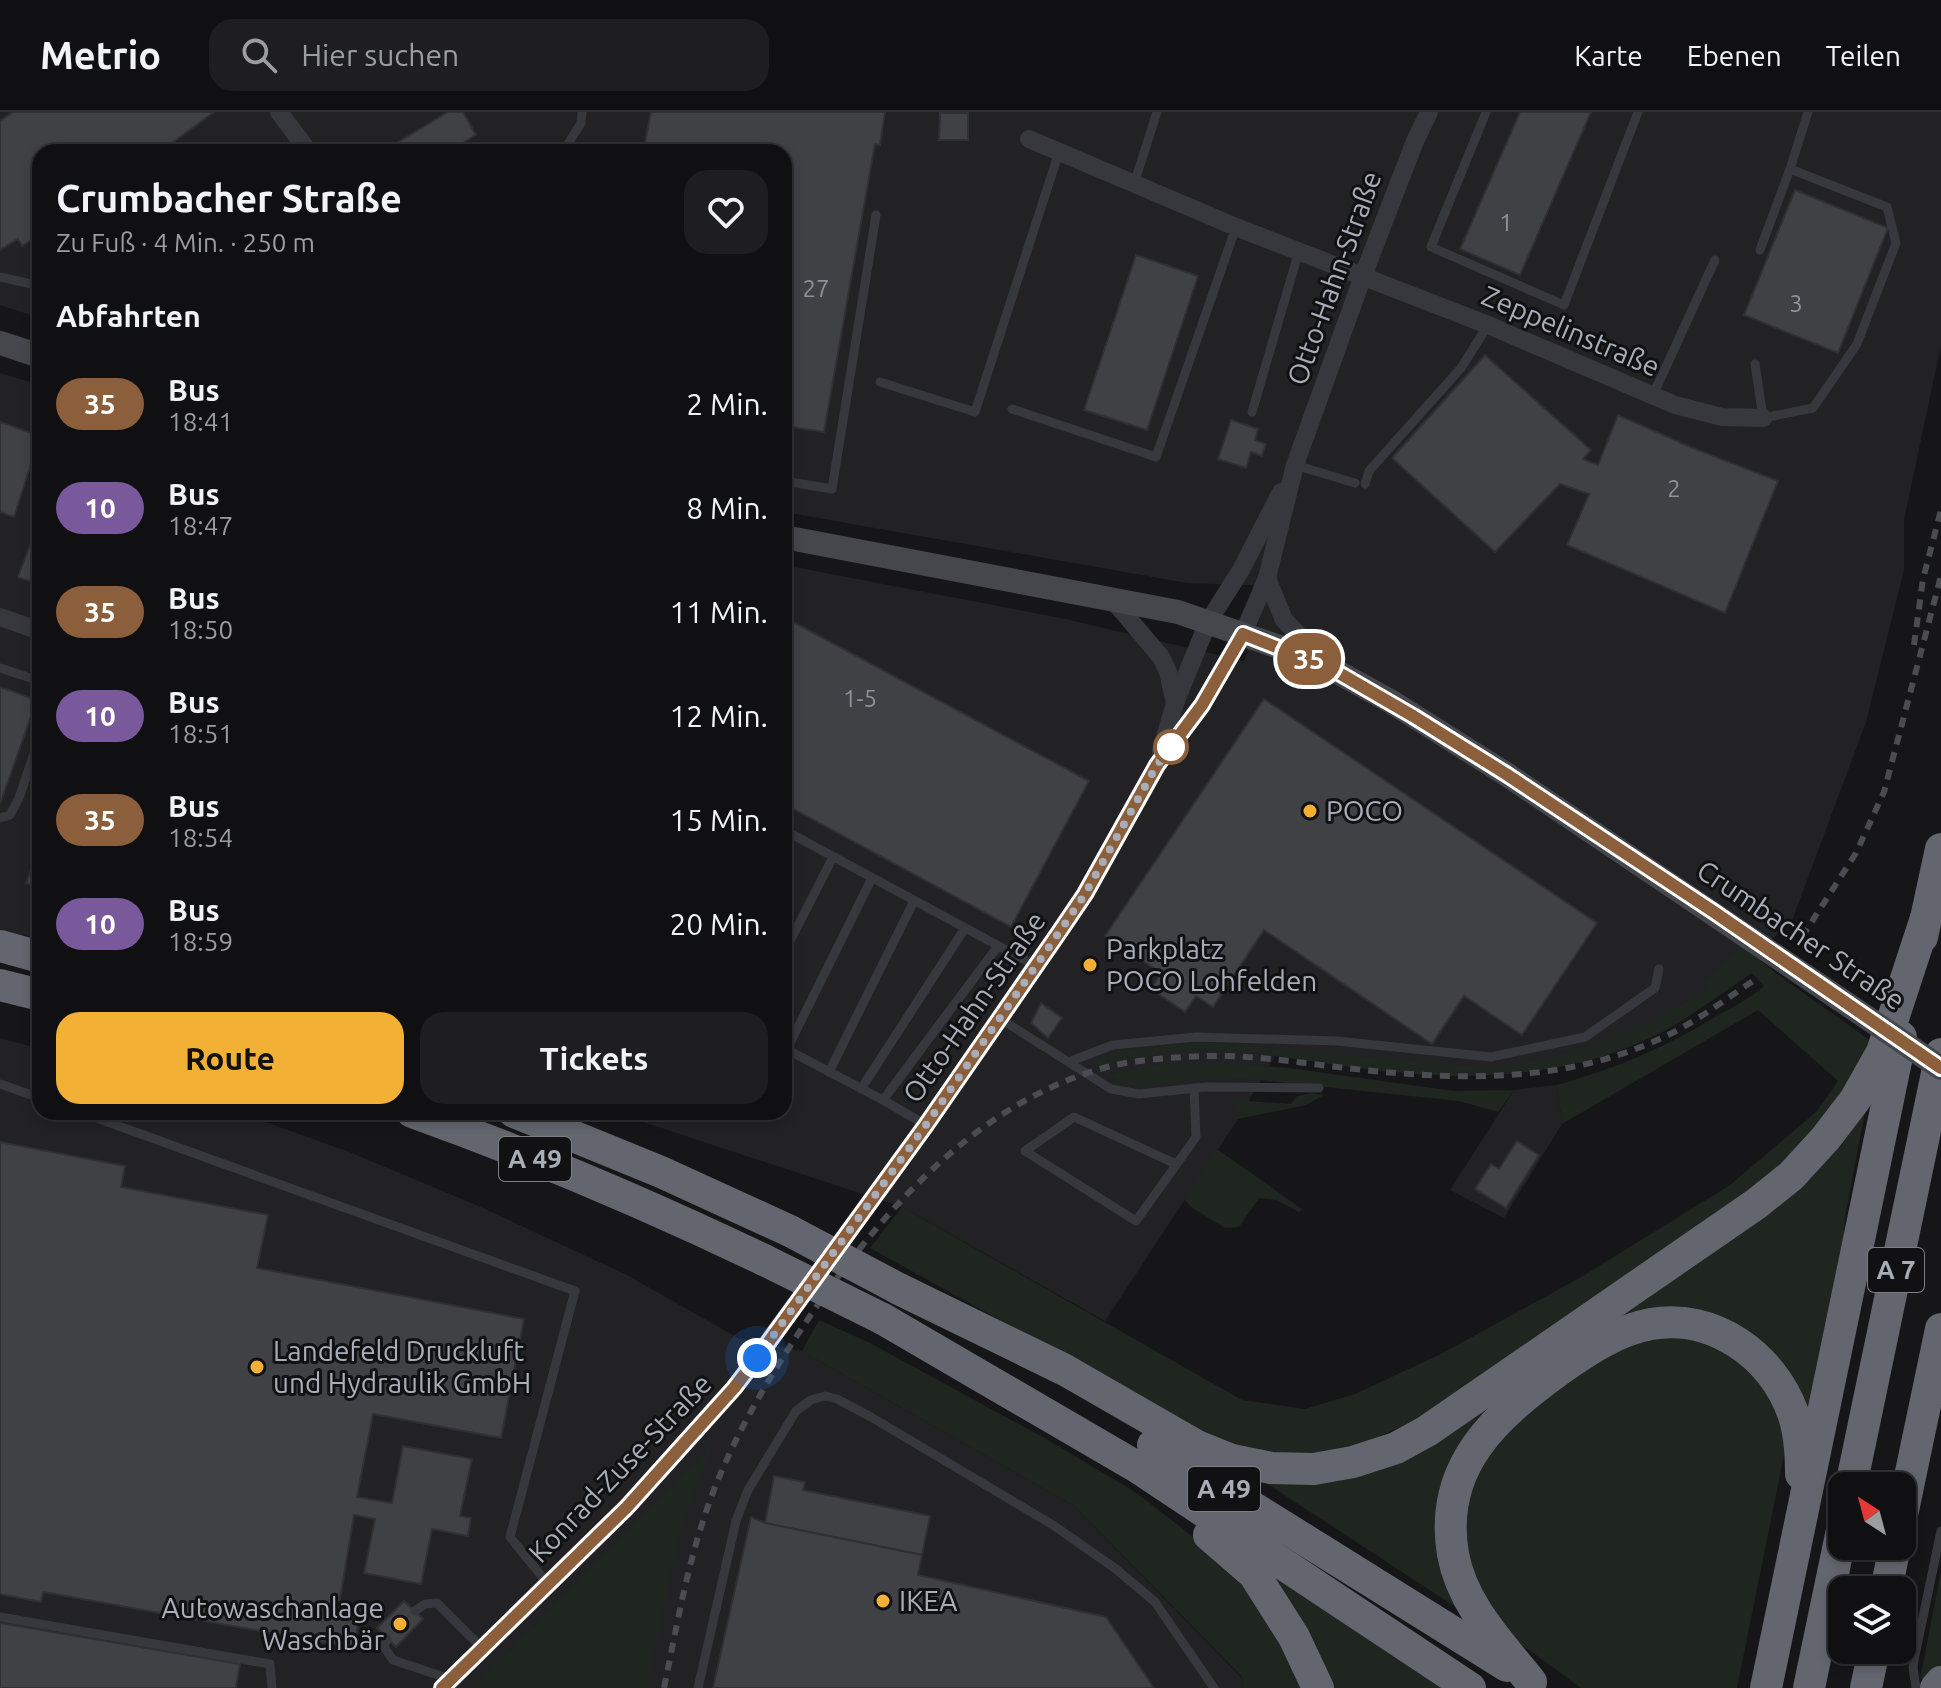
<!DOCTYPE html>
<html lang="de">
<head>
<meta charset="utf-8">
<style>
  :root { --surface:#101012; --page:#1e1e20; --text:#f1f3f6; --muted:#9c9d9f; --line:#303032; --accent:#f2b134 }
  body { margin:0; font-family:Ubuntu,sans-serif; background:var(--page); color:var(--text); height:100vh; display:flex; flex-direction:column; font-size:30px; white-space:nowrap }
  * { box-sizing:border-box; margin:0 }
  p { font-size:26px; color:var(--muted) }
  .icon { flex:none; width:44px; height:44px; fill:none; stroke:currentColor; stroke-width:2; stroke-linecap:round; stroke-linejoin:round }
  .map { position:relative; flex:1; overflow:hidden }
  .panel { position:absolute; left:32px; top:32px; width:760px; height:976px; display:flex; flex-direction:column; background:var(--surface); border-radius:24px; box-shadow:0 4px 12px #0003,0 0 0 2px var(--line) }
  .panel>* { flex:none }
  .badge { padding:0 16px; border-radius:26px; font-size:28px; line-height:52px }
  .needle { width:52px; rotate:324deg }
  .controls { position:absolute; left:1828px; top:1360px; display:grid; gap:16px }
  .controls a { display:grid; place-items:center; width:88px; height:88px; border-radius:16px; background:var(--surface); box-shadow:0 4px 12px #0003,0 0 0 2px var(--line); font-size:40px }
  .you { position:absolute; width:40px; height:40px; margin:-20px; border:6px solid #fff; border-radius:50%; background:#1a73e8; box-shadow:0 0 0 12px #1a73e833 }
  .map>.badge { position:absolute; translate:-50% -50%; box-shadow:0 0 0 4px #fff }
  h2 { padding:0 24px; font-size:30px; line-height:72px }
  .round { display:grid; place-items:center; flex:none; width:84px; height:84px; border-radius:24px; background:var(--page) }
  .summary { display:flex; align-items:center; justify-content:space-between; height:136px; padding:0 24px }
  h1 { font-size:38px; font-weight:600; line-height:60px }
  .action { display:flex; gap:16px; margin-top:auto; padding:16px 24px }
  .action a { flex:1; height:92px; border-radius:24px; background:var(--accent); color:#111; font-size:32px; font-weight:600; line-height:92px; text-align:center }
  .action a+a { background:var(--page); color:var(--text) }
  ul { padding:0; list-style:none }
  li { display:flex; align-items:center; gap:24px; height:104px; padding:0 24px }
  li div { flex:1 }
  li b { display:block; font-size:30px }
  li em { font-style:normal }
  li .badge { min-width:88px; font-weight:700; text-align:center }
  header { display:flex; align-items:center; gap:48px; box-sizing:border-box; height:112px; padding:0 40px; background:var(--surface); border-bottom:2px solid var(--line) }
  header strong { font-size:38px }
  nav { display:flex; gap:44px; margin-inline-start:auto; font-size:28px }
  .search { width:560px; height:72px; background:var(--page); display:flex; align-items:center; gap:20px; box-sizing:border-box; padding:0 28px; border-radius:24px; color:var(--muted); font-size:30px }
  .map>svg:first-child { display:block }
  .built { fill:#222225 }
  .green { fill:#1e261f }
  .building { fill:#404145; stroke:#303034; stroke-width:2 }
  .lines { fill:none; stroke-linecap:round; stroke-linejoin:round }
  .service { stroke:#37383d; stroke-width:9 }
  .minor { stroke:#37383d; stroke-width:18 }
  .secondary { stroke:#45474d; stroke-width:24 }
  .motorway { stroke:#63666e; stroke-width:32 }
  .rail { stroke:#4a4c52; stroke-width:6; stroke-dasharray:10 8; stroke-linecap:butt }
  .secondary-bridge { stroke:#45474d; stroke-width:24 }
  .motorway-bridge { stroke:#63666e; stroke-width:32 }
  .line-casing { stroke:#fff; stroke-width:18 }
  .line { stroke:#8b5e3c; stroke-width:12 }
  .walk { stroke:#a8adb8; stroke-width:8; stroke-dasharray:0 14.4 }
  .stop-dot { fill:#fff; stroke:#8b5e3c; stroke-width:4 }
  .poi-dot { fill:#f2b134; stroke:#111113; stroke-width:3 }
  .labels { text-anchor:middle; stroke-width:6; stroke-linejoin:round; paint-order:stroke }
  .number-label { font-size:24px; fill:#8e929b }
  .shield { fill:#111113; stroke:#7b7e86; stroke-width:2 }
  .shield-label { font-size:26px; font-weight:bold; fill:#a8adb8 }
  .street-label { font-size:28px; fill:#a8adb8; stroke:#111113 }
  .poi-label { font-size:28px; fill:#a8adb8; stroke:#111113; text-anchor:start }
</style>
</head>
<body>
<header>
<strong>Metrio</strong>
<div class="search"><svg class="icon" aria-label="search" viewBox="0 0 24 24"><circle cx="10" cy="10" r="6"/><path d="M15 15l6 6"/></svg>Hier suchen</div>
<nav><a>Karte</a><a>Ebenen</a><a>Teilen</a></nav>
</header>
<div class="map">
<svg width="1941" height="1576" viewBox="0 0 1941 1576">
  <rect width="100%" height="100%" fill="#161618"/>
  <g class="built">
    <polygon points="0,0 1941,0 1941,233 1904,408 1904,458 1866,610 1793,806 1717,885 1665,919 1601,945 1511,962 1452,964 1392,960 1275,944 1238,1007 1105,1209 902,1095 613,1000 784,1000 784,453 1061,506 1244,549 1272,474 1187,471 784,400 784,40 40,40 40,206 0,193"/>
    <polygon points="0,261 40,273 40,827 0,818"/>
    <polygon points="0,926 40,937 40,1000 236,1000 347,1039 483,1096 627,1163 738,1226 802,1239 1074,1394 1242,1566 1244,1576 0,1576"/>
    <polygon points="1557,973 1562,1012 1504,1106 1450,1078 1514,978"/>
  </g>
  <g class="green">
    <path d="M1743,834L1777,862L1871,929L1854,965L1782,1056L1420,1306L1376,1326L1348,1336L1307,1343L1254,1342L1217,1328L870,1136L902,1095L1242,1288L1305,1297L1355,1282L1443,1241L1583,1164L1730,1073L1817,999L1838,969L1758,898L1562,1012L1557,973C1617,956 1664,936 1717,904C1734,894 1750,887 1764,874L1752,861C1723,881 1695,902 1665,918C1583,963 1484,969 1393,960C1337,955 1281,942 1224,938C1182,936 1139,943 1098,955L1096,947L1127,938L1199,929L1450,953L1492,955L1544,948L1597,931L1651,909L1710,877L1705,872Z"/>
    <polygon points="1214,950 1289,956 1454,979 1514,978 1498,1000 1459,989 1240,966 1126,975 1110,962 1164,952"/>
    <polygon points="1310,981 1324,983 1306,993 1238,1007 1233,988 1291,992 1297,984"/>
    <path d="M1866,995L1845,1105L1843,1137L1807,1310L1786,1267L1649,1204L1457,1355L1471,1505L1266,1371C1316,1370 1344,1372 1391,1352Z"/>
    <polygon points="1217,1037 1302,1097 1299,1100 1276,1088 1259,1086 1239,1115 1225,1116 1191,1095 1184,1087"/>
    <polygon points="819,1208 870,1231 1048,1328 1135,1380 1182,1416 1231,1457 1281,1526 1302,1576 1244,1576 1242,1565 1074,1394 802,1239"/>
    <polygon points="1691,1223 1717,1232 1775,1281 1786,1333 1737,1576 1581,1576 1506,1521 1471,1464 1463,1404 1482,1352 1519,1304 1605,1243 1638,1228"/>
    <polygon points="713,1331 679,1422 647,1576 474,1576"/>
    <polygon points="1271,1456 1450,1576 1328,1576 1264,1462"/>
    <polygon points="1941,1459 1941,1557 1933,1568 1920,1567"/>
  </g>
  <g class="building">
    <polygon points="13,0 214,0 160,40 40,40 40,122 22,134 18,127 0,138 0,9"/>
    <polygon points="448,0 463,0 476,23 448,40 404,40 398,30"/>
    <polygon points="651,0 885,0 880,33 875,32 824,320 784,314 784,40 643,40"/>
    <polygon points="1520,0 1591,0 1520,163 1460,137"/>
    <polygon points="940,1 968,1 968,28 939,28"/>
    <polygon points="1795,78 1888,116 1838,241 1744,203"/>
    <polygon points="1136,143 1198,164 1147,318 1084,298"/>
    <polygon points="1485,243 1591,338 1583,347 1598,353 1618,303 1693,336 1778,369 1725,501 1567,433 1589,382 1560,372 1495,440 1392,346"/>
    <polygon points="1231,308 1258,317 1255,328 1266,332 1262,344 1251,340 1246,356 1218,347"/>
    <polygon points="0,310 40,324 14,405 0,400"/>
    <polygon points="40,406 40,473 18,465"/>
    <polygon points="784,505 1089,669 1011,815 784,692"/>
    <polygon points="0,575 37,588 0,692"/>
    <polygon points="1264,587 1597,811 1522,923 1464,884 1432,932 1264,818 1213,895 1196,884 1185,900 1151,877 1161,861 1105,824"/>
    <polygon points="40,732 40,777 26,771"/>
    <polygon points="1041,891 1062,906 1048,926 1031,911"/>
    <polygon points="1517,1029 1539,1043 1506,1096 1475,1077 1491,1052 1499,1057"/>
    <polygon points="0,1030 125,1054 121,1075 268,1103 257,1156 524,1207 501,1326 373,1302 357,1385 392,1391 403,1334 472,1347 460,1404 471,1406 468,1424 432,1417 421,1472 364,1461 375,1407 354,1403 339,1493 361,1496 354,1536 43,1480 41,1490 0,1482"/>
    <polygon points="774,1364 805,1370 803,1378 930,1404 922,1443 765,1411"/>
    <polygon points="751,1405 765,1411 922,1443 918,1463 1106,1505 1154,1576 713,1576"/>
    <polygon points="404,1489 423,1507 396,1535 377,1516"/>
    <polygon points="0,1511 240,1552 236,1576 0,1576"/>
  </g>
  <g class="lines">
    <g class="service">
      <polyline points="1486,0 1431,135 1564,193 1638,0"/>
      <polyline points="563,40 581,11 582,0"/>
      <polyline points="1790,57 1808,0"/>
      <polyline points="1134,72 1157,0"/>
      <polyline points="0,165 40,174"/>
      <polyline points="1755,252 1763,306 1813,296 1857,232 1896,131 1887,95 1790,57 1760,138"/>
      <polyline points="880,270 975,300 1059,40"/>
      <polyline points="1653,283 1715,148"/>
      <polyline points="1012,297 1156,345 1236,115"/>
      <polyline points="1252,300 1299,139"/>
      <polyline points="1295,353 1355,371"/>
      <polyline points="784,369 832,377 876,103"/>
      <polyline points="1365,372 1369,359 1461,256 1488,213"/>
      <polyline points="0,556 40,569"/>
      <polyline points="0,706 10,703 19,686 40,624"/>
      <polyline points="784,718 1036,854"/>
      <polyline points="784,732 790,722"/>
      <polyline points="784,841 833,745"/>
      <polyline points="999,906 1111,977 1139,982 1206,975 1319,976"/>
      <polyline points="784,936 883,988 998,834"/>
      <polyline points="787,937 872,766"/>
      <polyline points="1071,949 1113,933 1196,925 1337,929 1491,945 1585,925 1655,876 1659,857"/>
      <polyline points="829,960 914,789"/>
      <polyline points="0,972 40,986"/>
      <polyline points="861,977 965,816"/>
      <polyline points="883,988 926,1013"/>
      <polyline points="80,1000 575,1179 510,1425 548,1472"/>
      <polyline points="1176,1052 1074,1005 1025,1039 1136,1109 1196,1025 1194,976"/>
      <polyline points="415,1499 425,1492 437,1491 482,1536"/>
      <polyline points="0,1505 270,1552 272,1576"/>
      <polyline points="387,1527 384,1535 393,1548 450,1567"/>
      <polyline points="698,1576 736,1409 748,1378 796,1299 811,1288 825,1284 837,1287 871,1305 1053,1413 1116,1457 1155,1490 1214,1576"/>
      <polyline points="1916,1576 1913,1555 1915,1543 1941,1419"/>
    </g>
    <g class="minor">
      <polyline points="279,0 309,40"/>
      <polyline points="1029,27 1236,115 1488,213 1675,293 1722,305 1763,306"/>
      <polyline points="1267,466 1284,508 1328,553"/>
      <polyline points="1111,486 1161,545 1168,560 1175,591"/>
      <polyline points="0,505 40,519"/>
      <polyline points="1161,639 1175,591 1208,510 1241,458 1281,380"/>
      <polyline points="442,1576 627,1395 734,1276 926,1013 1085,782 1157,653 1202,593 1243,522 1267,466 1295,353 1363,164 1415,29 1429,0"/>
    </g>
    <g class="secondary">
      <polyline points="0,231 40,244"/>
      <polyline points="784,425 1178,500 1285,537 1332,557 1390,589 1506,662 1838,886"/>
    </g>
    <g class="motorway">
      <polyline points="1922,825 1941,737"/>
      <polyline points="0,834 40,845"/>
      <polyline points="0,873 40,883"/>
      <path d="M412,1000C532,1043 649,1093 764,1148"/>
      <polyline points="514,1000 661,1060 790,1119"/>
      <polyline points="899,1177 1065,1258 1197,1334 1232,1348 1271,1356 1314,1357 1353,1350 1396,1336 1427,1319 1756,1092 1791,1064 1825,1027 1855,988 1882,940 1926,806"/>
      <polyline points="883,1207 1137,1355 1470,1576"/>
      <polyline points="1153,1333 1507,1554"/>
      <polyline points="1851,1374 1941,942"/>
      <polyline points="1902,1403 1941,1217"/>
      <polyline points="1209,1423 1254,1462 1294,1525 1318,1576"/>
      <polyline points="1886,1478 1895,1434"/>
      <path d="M1531,1570C1500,1531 1462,1493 1453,1442C1438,1354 1496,1304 1559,1258C1586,1239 1617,1218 1651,1212C1713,1201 1772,1243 1793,1301C1800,1321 1801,1341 1801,1362"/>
      <polyline points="1766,1576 1901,925"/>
      <polyline points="1809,1576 1842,1418"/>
      <polyline points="1866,1576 1874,1538"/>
      <polyline points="1936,1576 1941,1570"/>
    </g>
    <g class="rail">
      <polyline points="1914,533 1923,467 1941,398"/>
      <polyline points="1802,825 1856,741 1884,680 1941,464"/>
      <path d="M664,1576C676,1518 686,1459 705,1403C729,1330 769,1265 812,1201C885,1096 978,990 1107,955C1139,947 1176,945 1210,944C1261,943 1313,953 1364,958C1469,969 1572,970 1668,923C1699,908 1727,886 1756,867"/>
    </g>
    <polyline class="secondary-bridge" points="1838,886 1941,956"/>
    <g class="motorway-bridge">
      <polyline points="790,1119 899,1177"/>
      <polyline points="764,1148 883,1207"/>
    </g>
  </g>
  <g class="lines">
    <g class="line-casing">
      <polyline id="line" points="442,1576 627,1395 734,1276 757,1246 926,1013 1060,819 1085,782 1157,653 1202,593 1243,522 1332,557 1413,604 1506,662 1714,800 1941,956"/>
    </g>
    <use href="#line" class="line"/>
    <polyline class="walk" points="757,1246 926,1013 1060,819 1085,782 1157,653 1171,635"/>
  </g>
  <circle class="stop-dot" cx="1171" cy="635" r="16"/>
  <g class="poi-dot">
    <circle cx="1310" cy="699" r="8"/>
    <circle cx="1090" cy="853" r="8"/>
    <circle cx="257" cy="1255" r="8"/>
    <circle cx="883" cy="1489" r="8"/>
    <circle cx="400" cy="1512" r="8"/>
  </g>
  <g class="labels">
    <g class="number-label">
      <text x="1506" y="119">1</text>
      <text x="816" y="185">27</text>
      <text x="1796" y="200">3</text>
      <text x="1674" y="385">2</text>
      <text x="860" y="595">1-5</text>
    </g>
    <g class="shield">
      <rect x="499" y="1025" width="72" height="44" rx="6"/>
      <rect x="1868" y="1136" width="56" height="44" rx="6"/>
      <rect x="1188" y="1355" width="72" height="44" rx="6"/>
    </g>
    <g class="shield-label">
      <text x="535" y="1056">A 49</text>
      <text x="1896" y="1167">A 7</text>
      <text x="1224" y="1386">A 49</text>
    </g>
    <g class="street-label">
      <text transform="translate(1334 166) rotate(-70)" y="10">Otto-Hahn-Straße</text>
      <text transform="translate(1571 219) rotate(23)" y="10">Zeppelinstraße</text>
      <text transform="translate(1801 823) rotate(34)" y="10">Crumbacher Straße</text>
      <text transform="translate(974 895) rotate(-55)" y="10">Otto-Hahn-Straße</text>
      <text transform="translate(620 1356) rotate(-46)" y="10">Konrad-Zuse-Straße</text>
    </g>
    <g class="poi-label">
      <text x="1326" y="709">POCO</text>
      <text x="1106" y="847">Parkplatz<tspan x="1106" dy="32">POCO Lohfelden</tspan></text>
      <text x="273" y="1249">Landefeld Druckluft<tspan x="273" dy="32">und Hydraulik GmbH</tspan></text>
      <text x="899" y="1499">IKEA</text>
      <text x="384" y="1506" text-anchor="end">Autowaschanlage<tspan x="384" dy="32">Waschbär</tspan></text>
    </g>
  </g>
</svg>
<div class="controls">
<a><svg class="needle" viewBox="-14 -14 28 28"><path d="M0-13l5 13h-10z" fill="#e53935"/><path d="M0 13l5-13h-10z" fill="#9c9d9f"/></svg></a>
<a><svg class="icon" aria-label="layers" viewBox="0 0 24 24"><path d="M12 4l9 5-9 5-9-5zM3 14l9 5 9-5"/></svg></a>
</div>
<div class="you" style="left:757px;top:1246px"></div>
<b class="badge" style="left:1309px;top:547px;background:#8b5e3c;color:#fff">35</b>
<section class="panel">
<div class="summary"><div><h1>Crumbacher Straße</h1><p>Zu Fuß · 4 Min. · 250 m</p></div><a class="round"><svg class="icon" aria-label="heart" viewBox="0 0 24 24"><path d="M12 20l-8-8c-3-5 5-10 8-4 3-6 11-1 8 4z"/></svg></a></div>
<h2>Abfahrten</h2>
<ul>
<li><span class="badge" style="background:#8b5e3c;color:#fff">35</span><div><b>Bus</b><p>18:41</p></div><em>2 Min.</em></li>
<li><span class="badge" style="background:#79589c;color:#fff">10</span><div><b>Bus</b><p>18:47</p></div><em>8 Min.</em></li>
<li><span class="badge" style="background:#8b5e3c;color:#fff">35</span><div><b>Bus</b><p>18:50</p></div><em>11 Min.</em></li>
<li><span class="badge" style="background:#79589c;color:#fff">10</span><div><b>Bus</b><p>18:51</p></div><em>12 Min.</em></li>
<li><span class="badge" style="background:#8b5e3c;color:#fff">35</span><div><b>Bus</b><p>18:54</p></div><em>15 Min.</em></li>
<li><span class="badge" style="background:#79589c;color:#fff">10</span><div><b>Bus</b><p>18:59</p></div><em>20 Min.</em></li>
</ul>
<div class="action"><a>Route</a><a>Tickets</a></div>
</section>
</div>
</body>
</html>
